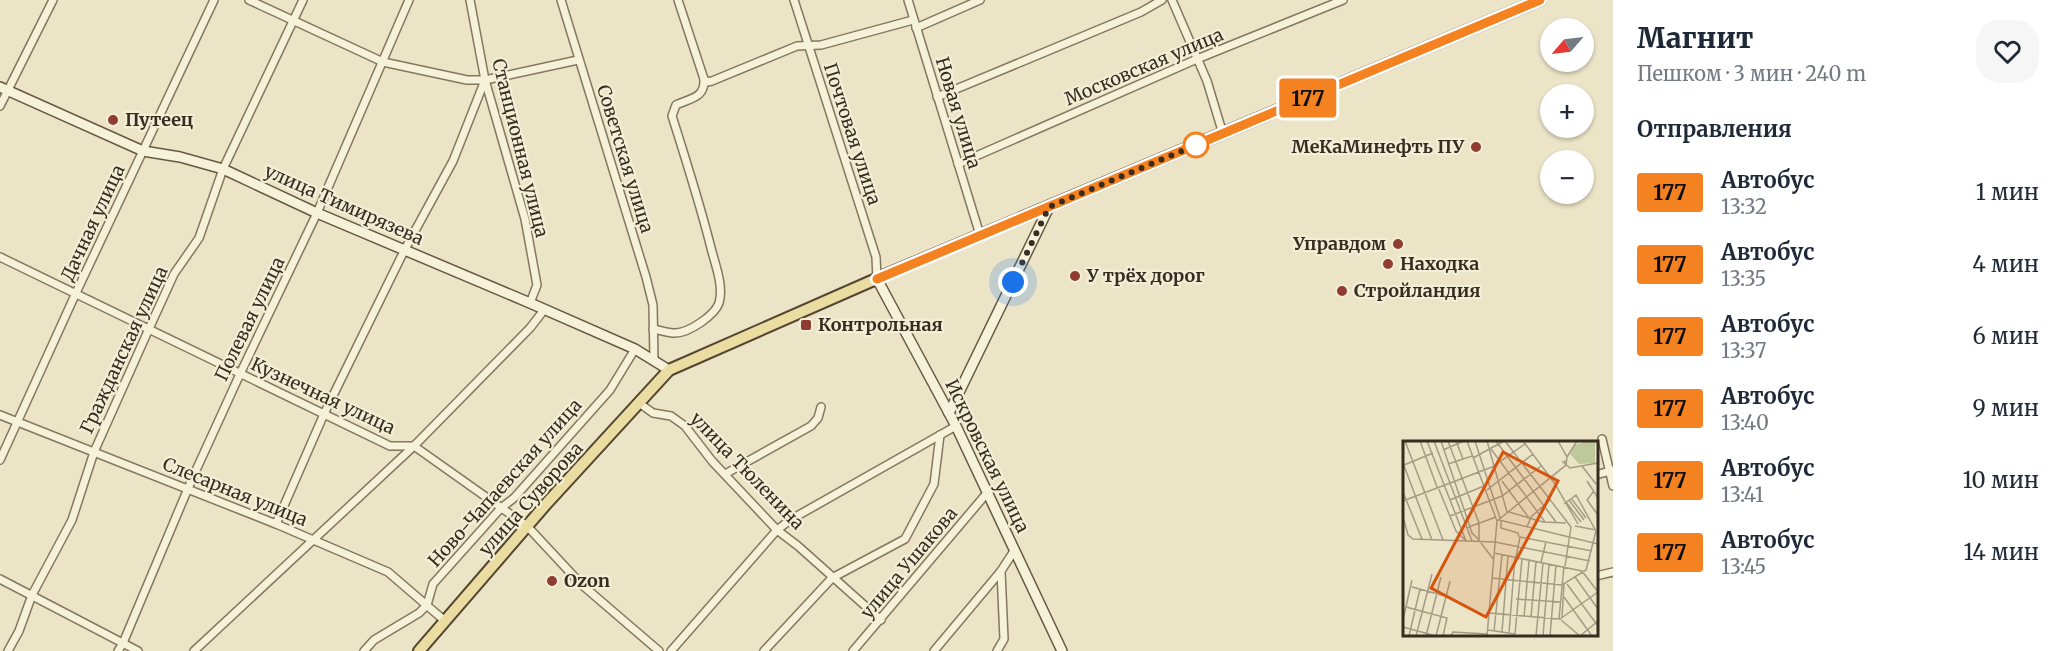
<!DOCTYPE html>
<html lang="ru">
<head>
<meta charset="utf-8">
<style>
  :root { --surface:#fff; --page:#f6f6f7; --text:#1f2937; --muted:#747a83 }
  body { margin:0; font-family:Merriweather,serif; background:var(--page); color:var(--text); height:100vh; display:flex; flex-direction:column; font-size:22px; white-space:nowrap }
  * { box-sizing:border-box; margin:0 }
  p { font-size:20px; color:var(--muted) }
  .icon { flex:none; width:33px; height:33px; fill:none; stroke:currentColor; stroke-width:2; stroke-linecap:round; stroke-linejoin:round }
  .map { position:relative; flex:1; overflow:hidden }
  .details { display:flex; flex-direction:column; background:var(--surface); width:450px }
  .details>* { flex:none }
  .badge { padding:0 12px; border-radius:4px; font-size:21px; line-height:39px }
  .needle { width:39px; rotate:242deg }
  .tools { position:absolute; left:1540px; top:18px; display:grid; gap:12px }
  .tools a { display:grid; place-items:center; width:54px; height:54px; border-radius:50%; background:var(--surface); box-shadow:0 2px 4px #0004; font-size:30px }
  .you { position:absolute; width:30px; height:30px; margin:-15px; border:4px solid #fff; border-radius:50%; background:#1a73e8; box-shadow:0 0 0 9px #1a73e833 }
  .map>.badge { position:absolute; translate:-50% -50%; box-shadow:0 0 0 3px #fff }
  h2 { padding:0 24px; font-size:22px; line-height:54px }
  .round { display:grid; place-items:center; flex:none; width:63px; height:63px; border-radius:24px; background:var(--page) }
  .head { display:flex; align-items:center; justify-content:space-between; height:102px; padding:0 24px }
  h1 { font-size:28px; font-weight:800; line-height:45px }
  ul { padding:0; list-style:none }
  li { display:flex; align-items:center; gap:18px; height:72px; padding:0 24px }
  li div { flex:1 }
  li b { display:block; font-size:22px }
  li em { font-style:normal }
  li .badge { min-width:66px; font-weight:700; text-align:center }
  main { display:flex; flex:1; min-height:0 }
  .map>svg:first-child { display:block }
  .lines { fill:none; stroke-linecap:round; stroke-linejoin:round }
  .street-casing { stroke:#85775e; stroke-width:10 }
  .secondary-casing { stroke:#675841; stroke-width:12 }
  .primary-casing { stroke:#534531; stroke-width:14 }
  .street { stroke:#f6f1d9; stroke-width:7 }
  .secondary { stroke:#f6f1d9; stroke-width:9 }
  .primary { stroke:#ebdca2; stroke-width:10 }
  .line-casing { stroke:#fff; stroke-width:14 }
  .line { stroke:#f58220; stroke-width:9 }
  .walk { stroke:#362d20; stroke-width:6; stroke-dasharray:0 10.8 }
  .poi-dot { fill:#8f3d33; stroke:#f3eed6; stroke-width:2 }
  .stop-dot { fill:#fff; stroke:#f58220; stroke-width:3 }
  .labels { text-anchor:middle; stroke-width:4.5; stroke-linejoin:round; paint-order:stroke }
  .street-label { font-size:18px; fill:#362d20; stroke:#f3eed6 }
  .poi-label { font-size:18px; font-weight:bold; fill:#362d20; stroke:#f3eed6; text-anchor:start }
  .inset-road { fill:none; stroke:#a39b84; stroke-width:1.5 }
  .view { fill:#d6550e; fill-opacity:0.15; stroke:#d6550e; stroke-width:3 }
  .inset-edge { fill:none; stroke:#362d20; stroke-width:3 }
</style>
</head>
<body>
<main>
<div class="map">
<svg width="1613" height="651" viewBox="0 0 1613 651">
  <rect width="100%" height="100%" fill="#ebe4c7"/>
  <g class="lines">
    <g class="street-casing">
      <g id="street">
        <polyline points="249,0 383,62 467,80 485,80 578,60"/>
        <polyline points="470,0 485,80 525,219 537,285 530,303"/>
        <polyline points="561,0 646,277 653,305 654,360"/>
        <polyline points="794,0 876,257 877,279"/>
        <polyline points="908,0 980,235"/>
        <polyline points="1172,0 1207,81 1223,134"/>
        <polyline points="916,28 980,0"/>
        <polyline points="704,79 707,82 712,81 797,46 821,45 913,20"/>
        <polyline points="937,97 1141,12 1162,0"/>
        <polyline points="0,106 53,0"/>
        <polyline points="958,164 1197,59 1343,0"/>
        <polyline points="0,257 390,446 414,446 527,526 581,584 659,651"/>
        <path d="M653,329C660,330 668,333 675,333C689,333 715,315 719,303C724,286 715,264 711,248C700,204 686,160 672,116L676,105C691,98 705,98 704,79L678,0"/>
        <polyline points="639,403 653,413 671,416 685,426 712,461 777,530 798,546 881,620"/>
        <polyline points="0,415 276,524 388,572 445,621"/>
        <polyline points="1602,439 1613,486"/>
        <polyline points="0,460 75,295 214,0"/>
        <polyline points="725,474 811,426 818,418 821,407"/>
        <polyline points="1596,475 1613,470"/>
        <polyline points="276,524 324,414 404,251 453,161 485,80"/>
        <polyline points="1596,576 1613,572"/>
        <polyline points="0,579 138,651"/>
        <polyline points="8,651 19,631 32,595 72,520 94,452 148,331 174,274 199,238 223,169 303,0"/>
        <polyline points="118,651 123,643 192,479 240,374 317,213 409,0"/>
        <polyline points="194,651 414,446 530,328 544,310"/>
        <polyline points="364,651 374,640 419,613 427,605 433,584 501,508 514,498 610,390 635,349"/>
        <polyline points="671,651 777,530 790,520 956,426"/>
        <polyline points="764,651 832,578 905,539 934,484 940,435"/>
        <polyline points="853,651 987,493"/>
        <polyline points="934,651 1001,571 1014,551"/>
        <polyline points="997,651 1004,639 1001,571"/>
      </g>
    </g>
    <g class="secondary-casing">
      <g id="secondary">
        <polyline points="0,87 143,151 180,157 223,169 317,213 530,303 635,349 669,370"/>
        <polyline points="877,279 956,426 1062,651"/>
        <polyline points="949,413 1049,207"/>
      </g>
    </g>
    <g class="primary-casing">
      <polyline id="primary" points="419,651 547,503 669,370 883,276 1540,0"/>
    </g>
    <use href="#street" class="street"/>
    <use href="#secondary" class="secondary"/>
    <use href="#primary" class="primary"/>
  </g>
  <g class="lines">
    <g class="line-casing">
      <polyline id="line" points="877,279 1540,0"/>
    </g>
    <use href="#line" class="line"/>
    <polyline class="walk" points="1013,282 1049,207 1196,145"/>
  </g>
  <g class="poi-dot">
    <circle cx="113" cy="120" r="6"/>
    <circle cx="1476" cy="147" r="6"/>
    <circle cx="1398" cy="244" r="6"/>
    <circle cx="1388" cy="264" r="6"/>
    <circle cx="1075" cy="276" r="6"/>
    <circle cx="1342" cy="291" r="6"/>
    <rect x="800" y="319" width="12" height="12" rx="3"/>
    <circle cx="552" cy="581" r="6"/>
  </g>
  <circle class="stop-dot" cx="1196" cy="145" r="12"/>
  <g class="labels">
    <g class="street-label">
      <text transform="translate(1144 67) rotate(-23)" y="6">Московская улица</text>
      <text transform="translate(958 113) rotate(73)" y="6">Новая улица</text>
      <text transform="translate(852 134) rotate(72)" y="6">Почтовая улица</text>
      <text transform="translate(520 148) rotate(76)" y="6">Станционная улица</text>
      <text transform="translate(625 159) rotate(73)" y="6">Советская улица</text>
      <text transform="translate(344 205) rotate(24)" y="6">улица Тимирязева</text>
      <text transform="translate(93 223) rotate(-65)" y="6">Дачная улица</text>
      <text transform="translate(250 319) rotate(-64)" y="6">Полевая улица</text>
      <text transform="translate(124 350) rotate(-65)" y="6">Гражданская улица</text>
      <text transform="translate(323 396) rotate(25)" y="6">Кузнечная улица</text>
      <text transform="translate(987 456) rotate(64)" y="6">Искровская улица</text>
      <text transform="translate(747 471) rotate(46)" y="6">улица Тюленина</text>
      <text transform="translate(505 483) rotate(-48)" y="6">Ново-Чапаевская улица</text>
      <text transform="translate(235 492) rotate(22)" y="6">Слесарная улица</text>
      <text transform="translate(531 499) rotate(-48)" y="6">улица Суворова</text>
      <text transform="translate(909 563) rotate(-50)" y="6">улица Ушакова</text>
    </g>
    <g class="poi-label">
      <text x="125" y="126">Путеец</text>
      <text x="1464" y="153" text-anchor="end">МеКаМинефть ПУ</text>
      <text x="1386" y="250" text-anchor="end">Управдом</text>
      <text x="1400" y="270">Находка</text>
      <text x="1087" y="282">У трёх дорог</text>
      <text x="1354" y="297">Стройландия</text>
      <text x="818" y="331">Контрольная</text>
      <text x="564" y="587">Ozon</text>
    </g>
  </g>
  <g transform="translate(1403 441)">
    <rect width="195" height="195" fill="#ebe4c7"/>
    <path d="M183,0H192V22L176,23L167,13L172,4Z" fill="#bec89b"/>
    <path class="inset-road" d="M2,0L40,99M17,0L34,46M24,0L63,100M31,0L69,100M38,0L69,92L76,99M45,0L76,82V101M53,0L60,18M64,0L94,80L84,195M72,0L97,77M84,0L104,71M93,0L153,81M102,0L168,86M120,0L152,43L175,83M88,8L142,81M40,9L61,0M164,16L174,0M70,17L101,0M164,20L160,21L167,27L195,22M0,22L29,99M45,23L69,15M1,24L30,12M179,25L193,43M99,40L126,77M184,40L195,57M35,46L53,90L62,99M84,49L130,13M191,50L184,59L195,74M0,51L19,98M168,57L183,77M47,59L81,45M166,59L181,79M0,60L89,26L122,3M163,61L178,81M106,71L140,81L163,82M47,75L99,55L138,25M0,76L5,94L10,98L92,101M96,79L195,103M94,80L163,24L164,16L155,0M98,80V87L115,92L116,96M172,85L193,89M124,86L128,76L147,59M63,87L93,76M117,96L189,110M92,101L187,120M78,102L91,119M91,112L179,130L195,151M113,116L117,96M138,121L143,101M162,125L168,86M172,136L195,168M89,137L159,144L183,129L193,90L173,54L161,63M164,143L195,185M9,146L46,156M161,156L189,195M113,158L157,161M3,166L44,177L40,195M86,172L157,178M121,176L126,120M128,176L133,121M159,176L161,143M156,178L161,125M157,178L195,151M0,179L9,139M158,179L177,195M0,186L33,195M85,189L112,193L119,118M91,190L99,114M99,191L105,115M106,192L112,116M6,195L17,148M13,195L29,133M23,195L38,136M33,195L47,140M48,195L50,191L84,193M133,195L140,122M140,195L146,123M147,195L153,124M177,195L195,180"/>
    <path class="view" d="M100,11L155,40L83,176L28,147Z"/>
    <rect width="195" height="195" class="inset-edge"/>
  </g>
</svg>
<div class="tools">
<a><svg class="needle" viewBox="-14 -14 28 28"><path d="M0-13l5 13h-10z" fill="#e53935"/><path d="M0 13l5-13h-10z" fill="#747a83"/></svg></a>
<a>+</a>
<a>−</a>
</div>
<div class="you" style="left:1013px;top:282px"></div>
<b class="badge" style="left:1308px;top:98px;background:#f58220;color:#111">177</b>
</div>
<section class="details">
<div class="head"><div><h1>Магнит</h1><p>Пешком · 3 мин · 240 m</p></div><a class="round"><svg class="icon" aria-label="heart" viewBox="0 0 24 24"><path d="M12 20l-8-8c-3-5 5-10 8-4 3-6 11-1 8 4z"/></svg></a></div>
<h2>Отправления</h2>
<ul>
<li><span class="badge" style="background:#f58220;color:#111">177</span><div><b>Автобус</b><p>13:32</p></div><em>1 мин</em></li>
<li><span class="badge" style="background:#f58220;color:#111">177</span><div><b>Автобус</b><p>13:35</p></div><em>4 мин</em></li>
<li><span class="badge" style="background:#f58220;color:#111">177</span><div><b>Автобус</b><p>13:37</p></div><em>6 мин</em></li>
<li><span class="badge" style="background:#f58220;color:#111">177</span><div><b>Автобус</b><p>13:40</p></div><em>9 мин</em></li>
<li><span class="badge" style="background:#f58220;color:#111">177</span><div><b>Автобус</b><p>13:41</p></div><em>10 мин</em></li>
<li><span class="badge" style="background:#f58220;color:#111">177</span><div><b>Автобус</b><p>13:45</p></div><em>14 мин</em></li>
</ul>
</section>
</main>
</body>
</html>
